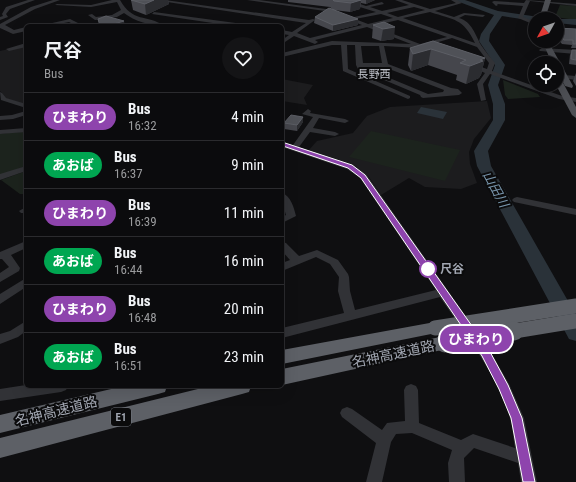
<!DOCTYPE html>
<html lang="en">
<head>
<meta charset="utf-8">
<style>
  :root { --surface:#0b0b0d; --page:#141416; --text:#f1f3f6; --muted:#9a9b9d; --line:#2b2b2e }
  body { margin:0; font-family:"Roboto Condensed","Noto Sans JP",sans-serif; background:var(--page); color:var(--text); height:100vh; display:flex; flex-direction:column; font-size:15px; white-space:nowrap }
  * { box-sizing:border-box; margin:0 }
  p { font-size:13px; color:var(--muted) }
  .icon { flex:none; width:22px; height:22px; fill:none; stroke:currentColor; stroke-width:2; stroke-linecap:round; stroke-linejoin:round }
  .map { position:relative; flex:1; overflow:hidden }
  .side { position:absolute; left:24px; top:24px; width:260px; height:364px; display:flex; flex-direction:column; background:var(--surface); border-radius:6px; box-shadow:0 4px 16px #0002,0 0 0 1px var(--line) }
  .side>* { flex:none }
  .badge { padding:0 8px; border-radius:13px; font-size:14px; line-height:26px }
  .needle { width:26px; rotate:230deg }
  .buttons { position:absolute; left:528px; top:12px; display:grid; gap:8px }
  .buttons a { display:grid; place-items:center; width:36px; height:36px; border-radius:50%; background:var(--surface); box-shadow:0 4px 16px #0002,0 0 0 1px var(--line); font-size:20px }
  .map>.badge { position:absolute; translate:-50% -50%; box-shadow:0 0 0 2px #fff }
  .round { display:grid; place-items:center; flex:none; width:42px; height:42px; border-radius:21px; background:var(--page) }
  .head { display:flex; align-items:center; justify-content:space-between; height:68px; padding:0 20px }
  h1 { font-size:19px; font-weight:700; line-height:30px }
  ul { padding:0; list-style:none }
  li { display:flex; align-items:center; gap:12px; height:48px; padding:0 20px; border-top:1px solid var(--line) }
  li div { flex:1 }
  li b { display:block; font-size:15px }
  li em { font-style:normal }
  li .badge { min-width:44px; font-weight:700; text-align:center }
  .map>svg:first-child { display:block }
  .built { fill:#1c1c1e }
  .green { fill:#1c231d }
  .water { fill:#2a3239 }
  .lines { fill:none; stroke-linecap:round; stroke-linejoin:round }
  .river { fill:#2a3239; fill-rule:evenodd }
  .minor { fill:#313236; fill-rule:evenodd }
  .major { fill:#4d4f54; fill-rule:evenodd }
  .highway { fill:#5d6066; fill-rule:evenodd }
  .highway-bridge-far1 { stroke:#5d6066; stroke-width:15 }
  .highway-bridge { stroke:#5d6066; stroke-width:19 }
  .wall { fill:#45464c }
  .shaded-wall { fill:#2b2c30 }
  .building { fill:#4f5157; stroke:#5c5e65 }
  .line { fill:#8e44ad; stroke:#fff }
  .stop-dot { fill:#fff; stroke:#8e44ad; stroke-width:2 }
  .labels { text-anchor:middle; stroke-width:4; stroke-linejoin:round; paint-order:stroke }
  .far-neighbourhood-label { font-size:11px; fill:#c2c5cd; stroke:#0b0b0c }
  .shield { fill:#0b0b0c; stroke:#747880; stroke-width:1 }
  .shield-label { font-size:11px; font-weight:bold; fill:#a1a6b1 }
  .stop-label { font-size:12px; font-weight:bold; fill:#a1a6b1; stroke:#0b0b0c; text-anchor:start }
  .water-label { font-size:13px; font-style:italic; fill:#7895ac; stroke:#0b0b0c }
  .near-street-label { font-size:14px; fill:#a1a6b1; stroke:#0b0b0c }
</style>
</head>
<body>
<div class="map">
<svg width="576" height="482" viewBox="0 0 576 482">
  <rect width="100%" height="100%" fill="#0f0f11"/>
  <g class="built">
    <polygon points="26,45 26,105 4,98 2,93 0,91 0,51"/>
    <polygon points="282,79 313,85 304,98 307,105 282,101"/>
    <polygon points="487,101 491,118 474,139 469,152 470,164 477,183 461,189 425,187 409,178 381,195 369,177 355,166 309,150 317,141 353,133 367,116 390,107"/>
  </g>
  <g class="green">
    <polygon points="560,5 576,6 576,20 555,17"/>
    <polygon points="503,80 538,94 540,97 508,99 505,95"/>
    <polygon points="26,131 26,166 0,176 0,134"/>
    <polygon points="371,131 460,150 445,181 349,157"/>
    <polygon points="26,171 26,194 20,194 1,180"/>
  </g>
  <polygon class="water" points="421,107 447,112 443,119 417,113"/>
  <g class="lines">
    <g class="river">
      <polygon points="454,0 465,0 498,11 539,17 543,19 535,19 535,21 502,16 490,34 489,41 505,65 498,85 505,104 505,120 488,151 491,166 576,315 576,341 569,339 477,166 474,151 493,120 493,104 488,85 495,65 479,41 481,34 494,15"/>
      <polygon points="555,19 576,19 576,25 557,23 557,19"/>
    </g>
    <g class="minor">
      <polygon points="28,0 35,0 10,9 6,14 8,17 0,20 0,17 3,16 2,14 6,7"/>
      <polygon points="53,0 60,0 35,9 5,25 14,30 26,27 26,31 13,34 0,28 0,24 31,7"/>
      <path d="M112,0H120C133,23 146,14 165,26C151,26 134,21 124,13L117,17L95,20L88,15L92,14L96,17L112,15L121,10L117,2L91,7L55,5L57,4L91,5Z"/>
      <path d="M154,0H165L309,20L313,19L315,20L297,33L310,38L362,25L325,11L247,0H259L326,9L350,18L376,12L337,0H349L366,6L382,2L384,4L370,7L382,11L409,5L395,0H402L430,9L456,3L451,0H457L462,3L435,11L454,17L464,13L485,15L483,17L465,15L459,18C472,22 475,34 481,45C485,51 490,57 495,63L492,71L562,96L576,98V102L559,99L490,74L483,84L486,100L481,101L477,84L485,73L467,65L470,63L487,69L489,63L477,47L452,38L425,46L433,49V51L431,52L419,48L384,46L388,64L451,88L458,89L462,93L459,95L423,98L421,97L420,95L358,69L356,65L355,45H347L348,69L410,96V98L408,99L343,71L341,45H332L282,57V53L332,41L411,44L367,27L315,40L318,42L315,44L294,36L282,44V40L289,35L282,34V30L292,32L306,23ZM414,7L425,10L398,17L387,13ZM430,12C454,20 463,18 475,43L403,18ZM381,14L393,18L368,24L355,19ZM398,20L447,37L420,44L372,26ZM361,46H379L382,63H363ZM363,67H384L444,90L443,92L428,94Z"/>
      <polygon points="526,0 576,4 576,6 530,1 523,17 535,22 535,25 518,18 523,6 497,4 498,5 496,6 492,2 494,1 524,3"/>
      <polygon points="154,12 243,24 246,26 233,26 152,14"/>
      <polygon points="70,19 84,26 77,26 69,22 49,26 39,26"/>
      <polygon points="26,43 26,47 9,51 6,49"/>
      <polygon points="542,48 576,50 576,54 540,51 539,50"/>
      <polygon points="564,75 576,76 576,80 562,78 561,77"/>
      <polygon points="0,92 2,93 6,98 26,104 26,108 1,100"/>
      <path d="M308,109L311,111L310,113L345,119L349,121L345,123L319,118L313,128L335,132L339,134L335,136L310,132L299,147L353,165L366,174L489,349L509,384L524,418L537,482H521L518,463L474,448L464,458L465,482H449L448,463L452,450L412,433L396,434L391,442L382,482H366L376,443L342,417L340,413L342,409L347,407L352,409L382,430L387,423L405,421L404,390L406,386L411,384L416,386L418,390L419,423L461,440L473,434L515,448C513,438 513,427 510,418C496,373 466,335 440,297L282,338V328L344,313L338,291L339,277L330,264L316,257L282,271V263L290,260L282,251V242L286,243L299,256L317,250L338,260L348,274L349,277L350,291L355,310L436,290L360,178L347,169L282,147V142L293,145L313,117L302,114Z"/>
      <polygon points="26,111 26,115 13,119 0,120 0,116 12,115"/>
      <polygon points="26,128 26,132 0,134 0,130"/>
      <polygon points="26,166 26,171 0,180 0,174"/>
      <path d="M282,193C291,196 294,208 296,216L282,223V217L286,215L282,202Z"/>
      <polygon points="517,197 576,209 576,215 514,202 512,200 514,198"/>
      <polygon points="26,207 26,213 21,213 19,211"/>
      <polygon points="26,241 26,248 11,255 20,268 19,271 0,282 0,273 9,267 2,259 0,259 0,252"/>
      <polygon points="26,278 26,287 0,304 0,294"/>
      <polygon points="26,321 26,331 18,337 0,344 0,334 10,331"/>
      <polygon points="26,385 26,386 68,386 66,390 61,392 0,401 0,389"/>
    </g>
    <g class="major">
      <polygon points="545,0 551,0 545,19 539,19"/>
      <polygon points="542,41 548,41 573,86 572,88 565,86 557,71 557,63 552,63"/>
      <polygon points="557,77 561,79 576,107 576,118 572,115 556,85"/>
    </g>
    <g class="highway">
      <polygon points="435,322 441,324 443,328 441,332 282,364 282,350"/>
      <polygon points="445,336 451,338 454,343 451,348 282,385 282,369"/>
      <polygon points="124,386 167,386 165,392 158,394 0,433 0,415"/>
      <polygon points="210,386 251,386 249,392 242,394 0,458 0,438"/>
    </g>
    <g class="highway-bridge-far1">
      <polyline points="435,328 576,306"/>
      <polyline points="508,332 576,321"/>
    </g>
    <polyline class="highway-bridge" points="445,343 514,331"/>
  </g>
  <g class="wall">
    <polygon points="131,0 168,0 169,4 146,15 133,10"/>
    <polygon points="288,0 375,0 366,4 361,3 360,9 350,12 334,10 358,25 333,31 314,23 315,17 333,10 330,7 288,2"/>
    <polygon points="384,22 394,39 381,41 372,38 373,25"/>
    <polygon points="557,28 576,29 576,48 571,48 572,45 562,44 557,38"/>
    <polygon points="433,41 485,58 481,75 480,76 479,78 466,84 456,80 457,75 428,65 411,71 408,65 410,48"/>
    <polygon points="572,50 576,50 576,65 569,64 570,55"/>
    <polygon points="535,67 535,80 532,80 530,73 531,69"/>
    <polygon points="576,73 576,86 573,81"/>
    <polygon points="303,117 303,122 297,131 284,129 284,123"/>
  </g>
  <g class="shaded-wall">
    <polygon points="154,0 168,0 169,4 146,15 145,4"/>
    <polygon points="361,0 360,9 350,12 351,3"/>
    <polygon points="366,0 375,0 366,4"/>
    <polygon points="358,19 358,25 333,31 333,25"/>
    <polygon points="124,21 125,26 114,26 114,24"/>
    <polygon points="395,27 394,39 381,41 383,29"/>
    <polygon points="431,49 428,65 411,71 413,54"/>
    <polygon points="485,58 481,75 480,76 479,78 466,84 470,66 480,60"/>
    <polygon points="303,117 303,122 297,131 297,125"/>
  </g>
  <g class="building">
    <polygon points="131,0 154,0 145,4"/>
    <polygon points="333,0 361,0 351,3 334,1"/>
    <polygon points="329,8 358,19 333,25 315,17"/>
    <polygon points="106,16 124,21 114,24 114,26 100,26 98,19"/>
    <polygon points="384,22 395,27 383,29 373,25"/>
    <polygon points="557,28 576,29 576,44 573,44 573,40 564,40 557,32"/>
    <polygon points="433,41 485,58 480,60 483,61 470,66 460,63 466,60 431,49 413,54 410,48"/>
    <polygon points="572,50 576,50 576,60 571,59"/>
    <polygon points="535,67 535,75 534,75 531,69"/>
    <polygon points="291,115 303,117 297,125 284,123"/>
  </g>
  <polygon class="line" points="282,142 352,165 365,175 489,350 508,385 522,418 535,482 523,482 511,418 499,389 482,356 361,178 348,168 280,145 279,144"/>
  <circle class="stop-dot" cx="428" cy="269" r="8"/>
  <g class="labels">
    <g class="far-neighbourhood-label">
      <text x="374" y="78">長野西</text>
    </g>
    <rect class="shield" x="111" y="408" width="20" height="18" rx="3"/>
    <g class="shield-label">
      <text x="121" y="421">E1</text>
    </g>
    <g class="stop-label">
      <text x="440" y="273">尺谷</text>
    </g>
    <g class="water-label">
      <text transform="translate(496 189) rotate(61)" y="5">山田川</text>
    </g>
    <g class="near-street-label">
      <text transform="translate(393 354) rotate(-12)" y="5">名神高速道路</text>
      <text transform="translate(56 411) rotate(-14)" y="5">名神高速道路</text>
    </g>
  </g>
</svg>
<div class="buttons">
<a><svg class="needle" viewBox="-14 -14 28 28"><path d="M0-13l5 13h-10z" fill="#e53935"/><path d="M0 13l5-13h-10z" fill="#9a9b9d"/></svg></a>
<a><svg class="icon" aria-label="locate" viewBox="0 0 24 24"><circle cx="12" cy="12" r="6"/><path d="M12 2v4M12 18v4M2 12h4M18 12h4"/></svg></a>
</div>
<b class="badge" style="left:476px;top:339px;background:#8e44ad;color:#fff">ひまわり</b>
<section class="side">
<div class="head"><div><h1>尺谷</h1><p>Bus</p></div><a class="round"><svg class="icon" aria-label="heart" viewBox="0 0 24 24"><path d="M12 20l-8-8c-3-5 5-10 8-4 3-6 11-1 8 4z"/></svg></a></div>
<ul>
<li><span class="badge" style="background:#8e44ad;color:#fff">ひまわり</span><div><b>Bus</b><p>16:32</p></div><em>4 min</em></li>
<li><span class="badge" style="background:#00a651;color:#fff">あおば</span><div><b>Bus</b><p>16:37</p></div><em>9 min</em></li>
<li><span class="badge" style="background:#8e44ad;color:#fff">ひまわり</span><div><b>Bus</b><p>16:39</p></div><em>11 min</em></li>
<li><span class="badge" style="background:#00a651;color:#fff">あおば</span><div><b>Bus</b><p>16:44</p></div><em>16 min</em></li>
<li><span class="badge" style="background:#8e44ad;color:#fff">ひまわり</span><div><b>Bus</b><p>16:48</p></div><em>20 min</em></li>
<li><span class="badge" style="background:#00a651;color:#fff">あおば</span><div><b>Bus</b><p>16:51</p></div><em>23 min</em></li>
</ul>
</section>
</div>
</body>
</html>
